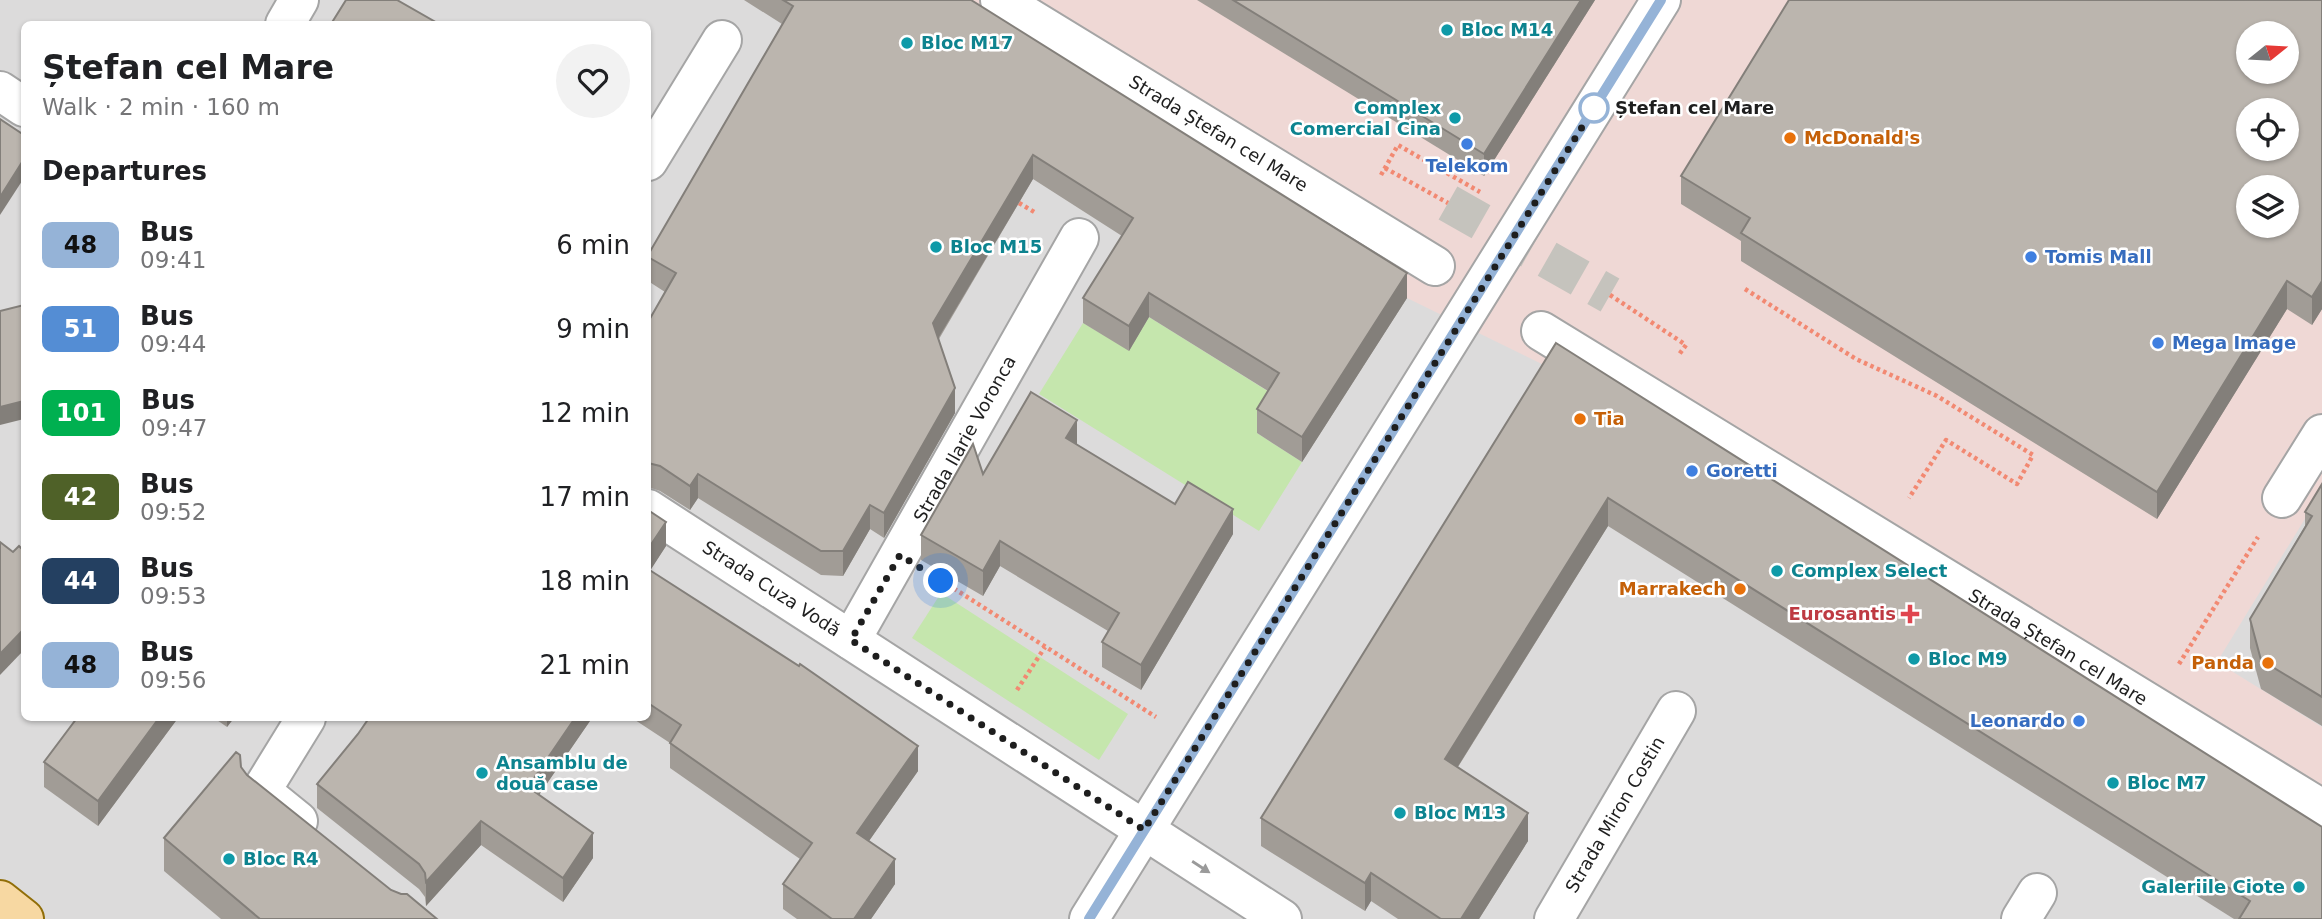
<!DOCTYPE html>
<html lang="en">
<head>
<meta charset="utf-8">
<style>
  :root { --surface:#fff; --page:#f2f2f2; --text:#202124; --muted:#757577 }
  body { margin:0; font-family:"DejaVu Sans",sans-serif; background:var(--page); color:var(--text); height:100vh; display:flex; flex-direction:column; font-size:26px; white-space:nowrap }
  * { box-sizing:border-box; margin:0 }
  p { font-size:23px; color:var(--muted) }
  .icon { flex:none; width:38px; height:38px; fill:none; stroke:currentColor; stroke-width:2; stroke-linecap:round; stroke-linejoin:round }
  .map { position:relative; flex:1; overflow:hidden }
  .details { position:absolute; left:21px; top:21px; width:630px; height:700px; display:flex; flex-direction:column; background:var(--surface); border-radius:10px; box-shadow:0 2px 5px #0004 }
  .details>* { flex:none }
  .badge { padding:0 14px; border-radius:10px; font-size:24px; line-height:46px }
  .needle { width:46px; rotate:72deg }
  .fabs { position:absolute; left:2236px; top:21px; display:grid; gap:14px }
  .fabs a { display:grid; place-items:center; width:63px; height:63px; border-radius:50%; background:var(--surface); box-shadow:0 2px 5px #0004; font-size:35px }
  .you { position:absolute; width:35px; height:35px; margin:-18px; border:5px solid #fff; border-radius:50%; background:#1a73e8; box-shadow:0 0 0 10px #1a73e833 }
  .map>.badge { position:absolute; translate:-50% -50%; box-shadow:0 0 0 4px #fff }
  h2 { padding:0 21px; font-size:26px; line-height:63px }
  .round { display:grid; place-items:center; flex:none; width:74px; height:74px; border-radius:37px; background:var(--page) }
  .overview { display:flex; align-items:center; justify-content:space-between; height:119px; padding:0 21px }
  h1 { font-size:33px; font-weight:700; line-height:52px }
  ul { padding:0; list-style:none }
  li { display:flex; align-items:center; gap:21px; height:84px; padding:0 21px }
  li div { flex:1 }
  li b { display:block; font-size:26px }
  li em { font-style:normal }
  li .badge { min-width:77px; font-weight:700; text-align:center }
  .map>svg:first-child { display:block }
  .residential { fill:#dcdbdb; fill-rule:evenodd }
  .commercial { fill:#efd8d5; fill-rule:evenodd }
  .grass { fill:#c5e6ad }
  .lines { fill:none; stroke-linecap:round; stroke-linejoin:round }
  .minor-tunnel { stroke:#c5c3bd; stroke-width:38; stroke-dasharray:38 19; stroke-linecap:butt }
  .minor-casing { stroke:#a5a5a5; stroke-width:42 }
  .major-casing { stroke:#916e08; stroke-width:42 }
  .path { stroke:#f28972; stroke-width:4.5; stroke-dasharray:3.5 3.5; stroke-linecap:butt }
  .minor { stroke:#fff; stroke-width:38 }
  .major { stroke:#f7d8a2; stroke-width:38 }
  .wall { fill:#a19c96 }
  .shaded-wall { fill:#837f7a }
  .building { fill:#bbb5ae; stroke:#837f7a; stroke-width:2; fill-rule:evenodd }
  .oneway { fill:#9a9a9a }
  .line-casing { stroke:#fff; stroke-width:16 }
  .line { stroke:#95b3d7; stroke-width:10 }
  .walk { stroke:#1e1e1e; stroke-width:7; stroke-dasharray:0 12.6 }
  .culture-dot { fill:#0f9aa8; stroke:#fff; stroke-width:2.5 }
  .stop-dot { fill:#fff; stroke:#95b3d7; stroke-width:3.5 }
  .food-dot { fill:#e8710a; stroke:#fff; stroke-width:2.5 }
  .shop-dot { fill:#3f7fe0; stroke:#fff; stroke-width:2.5 }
  .health-dot { fill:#e0444e; stroke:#fff; stroke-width:2.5 }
  .labels { text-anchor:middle; stroke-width:5; stroke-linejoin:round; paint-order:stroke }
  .culture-label { font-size:18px; font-weight:bold; fill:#0d838f; stroke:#fff; text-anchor:start }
  .stop-label { font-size:18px; font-weight:bold; fill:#1e1e1e; stroke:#fff; text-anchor:start }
  .street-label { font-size:18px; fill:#1e1e1e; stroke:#fff }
  .food-label { font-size:18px; font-weight:bold; fill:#c56008; stroke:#fff; text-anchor:start }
  .shop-label { font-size:18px; font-weight:bold; fill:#366cbe; stroke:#fff; text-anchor:start }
  .health-label { font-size:18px; font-weight:bold; fill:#be3a42; stroke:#fff; text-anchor:end }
</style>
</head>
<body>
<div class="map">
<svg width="2322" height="919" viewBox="0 0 2322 919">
  <rect width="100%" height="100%" fill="#efece5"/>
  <path class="residential" d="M0,0H2322V919H0ZM24,24H648V718H24ZM2249,33H2287V72H2249ZM2249,110H2287V149H2249ZM2249,187H2287V226H2249Z"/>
  <path class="commercial" d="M931,0H2322V491L2217,662L2322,727V855L1556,371L1407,298ZM2249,33H2287V72H2249ZM2249,110H2287V149H2249ZM2249,187H2287V226H2249Z"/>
  <g class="grass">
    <polygon points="1149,317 1279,398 1257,433 1302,462 1259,531 1039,394 1083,323 1129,350"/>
    <polygon points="941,593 1128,714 1099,760 912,638"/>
  </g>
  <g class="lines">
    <polyline class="minor-tunnel" points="1448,203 1610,295"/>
    <g class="minor-casing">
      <g id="minor">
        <path id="s1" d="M1000,0L1435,266"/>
        <polyline points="285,24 299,0"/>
        <polyline points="0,91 24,107"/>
        <polyline points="648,161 722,40"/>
        <path id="s2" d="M1541,331L2322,809"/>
        <polyline points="2282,498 2322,434"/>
        <path id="s3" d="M648,509L1282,919"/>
        <path id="s4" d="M851,640L1079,238"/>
        <polyline points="298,821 261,791 306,718"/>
        <polyline points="1089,919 1661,0"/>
        <path id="s5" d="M1554,919L1676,711"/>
        <polyline points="2021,919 2037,893"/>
      </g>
    </g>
    <g class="major-casing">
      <polyline id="major" points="0,900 24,919"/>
    </g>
    <g class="path">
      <polyline points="1385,168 1448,203"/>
      <polyline points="1381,175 1398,145 1480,192"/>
      <polyline points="1019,203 1036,213"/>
      <polyline points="1745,289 1856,359 1937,396 2033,455 2017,484 1946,440 1909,498"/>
      <polyline points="1610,295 1686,345 1678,356"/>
      <polyline points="942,581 1156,717"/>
      <polyline points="2179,664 2258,537"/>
      <polyline points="1017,690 1045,647"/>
    </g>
    <use href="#minor" class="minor"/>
    <use href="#major" class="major"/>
  </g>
  <g class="wall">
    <polygon points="744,0 971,0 1407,298 1302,462 1257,433 1257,409 1268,391 1149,317 1129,351 1083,323 1083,298 1122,236 1033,179 939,339 955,413 884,538 870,529 843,576 821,575 698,498 690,510 660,491 648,487 648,322 665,292 648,281 648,255 782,24"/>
    <polygon points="1197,0 1595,0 1484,176"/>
    <polygon points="2322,0 2322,309 2312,325 2287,309 2157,519 1741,261 1741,241 1681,204 1681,176"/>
    <polygon points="1556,343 2322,919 2234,919 1608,526 1458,767 1528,841 1479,919 1398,919 1371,901 1365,911 1261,846 1261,818"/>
    <polygon points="1077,445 1175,504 1233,534 1141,690 1102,667 1102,642 1108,631 1000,566 983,596 921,560 921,535"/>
    <polygon points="2322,484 2322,726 2261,689 2250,648 2250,619 2305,526 2305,512"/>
    <polygon points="648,510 666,546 650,570 918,771 869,841 895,884 871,919 797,919 783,909 783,884 800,859 670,768 670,743 632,718 648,718"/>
    <polygon points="178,718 98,826 44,787 44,762"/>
    <polygon points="214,718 234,718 227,727"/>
    <polygon points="369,718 592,718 539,795 593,858 563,902 481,845 426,906 425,897 419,889 317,808 317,784 358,734"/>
    <polygon points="241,767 247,775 391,890 401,894 437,919 221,919 164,871 164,838"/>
  </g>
  <g class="shaded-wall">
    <polygon points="1581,0 1595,0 1484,176 1484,154"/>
    <polygon points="1033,155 1033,179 933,347 933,323"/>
    <polygon points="24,159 24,178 0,215 0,197"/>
    <polygon points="1407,273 1407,298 1302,462 1302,437"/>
    <polygon points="2287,281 2287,309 2157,519 2157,492"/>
    <polygon points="2322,281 2322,309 2312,325 2312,297"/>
    <polygon points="1149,293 1149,317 1129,351 1129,326"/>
    <polygon points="955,388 955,413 884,538 884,513"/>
    <polygon points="24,401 24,419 0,425 0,407"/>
    <polygon points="1077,420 1077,445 1066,438"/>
    <polygon points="698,474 698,498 690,510 690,486"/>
    <polygon points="1608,498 1608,526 1445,787 1445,759"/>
    <polygon points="870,505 870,529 843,576 843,551"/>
    <polygon points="1233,509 1233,534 1141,690 1141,665"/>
    <polygon points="666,522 666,546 648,574 648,549"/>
    <polygon points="1000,541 1000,566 983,596 983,571"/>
    <polygon points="24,629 24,650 0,675 0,654"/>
    <polygon points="159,718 178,718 98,826 98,801"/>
    <polygon points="227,718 234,718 227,727"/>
    <polygon points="575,718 592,718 528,811 528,787"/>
    <polygon points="918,746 918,771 857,858 857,833"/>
    <polygon points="1528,813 1528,841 1479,919 1461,919"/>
    <polygon points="481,821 481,845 426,906 426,882"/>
    <polygon points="593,833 593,858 563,902 563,878"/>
    <polygon points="895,859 895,884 871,919 854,919"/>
    <polygon points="1371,873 1371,901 1365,911 1365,883"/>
  </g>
  <g class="building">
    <polygon points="346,0 397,0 439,24 331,24"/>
    <polygon points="783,0 971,0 1407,273 1302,437 1257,409 1279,373 1149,293 1129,326 1083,298 1133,218 1033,155 933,323 955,388 884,513 870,505 843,551 821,551 698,474 690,486 660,466 648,463 648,322 676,273 648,257 648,255 793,6"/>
    <polygon points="1233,0 1581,0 1484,154"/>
    <path d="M1789,0H2322V281L2312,297L2287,281L2157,492L1741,233L1750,218L1681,176ZM2249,33H2287V72H2249ZM2249,110H2287V149H2249ZM2249,187H2287V226H2249Z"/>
    <polygon points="0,119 24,135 24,159 0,197"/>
    <polygon points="24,305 24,401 0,407 0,311"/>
    <polygon points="1556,343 2322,827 2322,919 2239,919 2250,901 1608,498 1445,759 1528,813 1461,919 1441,919 1371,873 1365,883 1261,818"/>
    <polygon points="1031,392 1077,420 1066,438 1175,504 1188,482 1233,509 1141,665 1102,642 1119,613 1000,541 983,571 921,535 973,444 983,474"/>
    <polygon points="2322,484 2322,697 2261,660 2250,619 2312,516 2305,512"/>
    <polygon points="648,510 666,522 648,549"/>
    <polygon points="0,542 13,552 19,546 24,551 24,629 0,654"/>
    <polygon points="648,569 799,666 800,664 918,746 857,833 895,859 854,919 832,919 783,884 812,843 670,743 681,725 648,703"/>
    <polygon points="77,718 159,718 98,801 44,762"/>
    <polygon points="369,718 575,718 528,787 593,833 563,878 481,821 426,882 425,873 419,864 317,784 358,734"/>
    <polygon points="236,752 240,755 241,767 247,775 391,890 401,894 407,894 437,919 260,919 164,838"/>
  </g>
  <defs><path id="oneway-solid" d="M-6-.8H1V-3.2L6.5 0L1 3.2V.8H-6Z" transform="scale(1.75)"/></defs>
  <use class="oneway" href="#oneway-solid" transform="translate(1201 867) rotate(33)"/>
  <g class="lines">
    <g class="line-casing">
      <polyline id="line" points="1089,919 1661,0"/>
    </g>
    <use href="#line" class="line"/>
    <polyline class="walk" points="941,581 900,555 851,640 1144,830 1594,108"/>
  </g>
  <g class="culture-dot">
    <circle cx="1447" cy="30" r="7"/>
    <circle cx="907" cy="43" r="7"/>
    <circle cx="1455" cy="118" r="7"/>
    <circle cx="936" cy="247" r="7"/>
    <circle cx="1777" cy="571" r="7"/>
    <circle cx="1914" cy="659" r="7"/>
    <circle cx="482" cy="773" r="7"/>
    <circle cx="2113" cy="783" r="7"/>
    <circle cx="1400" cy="813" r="7"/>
    <circle cx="229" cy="859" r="7"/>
    <circle cx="2299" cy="887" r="7"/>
  </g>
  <circle class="stop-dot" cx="1594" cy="108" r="14"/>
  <g class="food-dot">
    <circle cx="1790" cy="138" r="7"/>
    <circle cx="1580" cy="419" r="7"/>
    <circle cx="1740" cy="589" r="7"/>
    <circle cx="2268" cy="663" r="7"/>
  </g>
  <g class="shop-dot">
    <circle cx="1467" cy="144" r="7"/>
    <circle cx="2031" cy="257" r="7"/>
    <circle cx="2158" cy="343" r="7"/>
    <circle cx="1692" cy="471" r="7"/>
    <circle cx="2079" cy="721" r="7"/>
  </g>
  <path class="health-dot" d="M1906.5 603.5h7v7h7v7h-7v7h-7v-7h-7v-7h7z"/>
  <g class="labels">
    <g class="culture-label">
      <text x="1461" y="36">Bloc M14</text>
      <text x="921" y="49">Bloc M17</text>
      <text x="1441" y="114" text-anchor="end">Complex<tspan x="1441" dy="21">Comercial Cina</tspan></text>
      <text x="950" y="253">Bloc M15</text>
      <text x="1791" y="577">Complex Select</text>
      <text x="1928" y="665">Bloc M9</text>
      <text x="496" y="769">Ansamblu de<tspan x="496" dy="21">două case</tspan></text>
      <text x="2127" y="789">Bloc M7</text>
      <text x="1414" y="819">Bloc M13</text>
      <text x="243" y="865">Bloc R4</text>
      <text x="2285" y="893" text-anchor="end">Galeriile Ciote</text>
    </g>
    <g class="stop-label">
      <text x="1615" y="114">Ștefan cel Mare</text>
    </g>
    <g class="street-label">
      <text dy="6" stroke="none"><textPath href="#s1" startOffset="256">Strada Ștefan cel Mare</textPath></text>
      <text dy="6" stroke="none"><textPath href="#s4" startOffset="231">Strada Ilarie Voronca</textPath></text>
      <text dy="6" stroke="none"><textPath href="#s3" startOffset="147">Strada Cuza Vodă</textPath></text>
      <text dy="6" stroke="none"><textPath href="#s2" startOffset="606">Strada Ștefan cel Mare</textPath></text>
      <text dy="6" stroke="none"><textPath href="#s5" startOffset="121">Strada Miron Costin</textPath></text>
    </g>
    <g class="food-label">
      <text x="1804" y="144">McDonald's</text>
      <text x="1594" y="425">Tia</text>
      <text x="1726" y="595" text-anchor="end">Marrakech</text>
      <text x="2254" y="669" text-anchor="end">Panda</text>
    </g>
    <g class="shop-label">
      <text x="1467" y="172" text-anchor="middle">Telekom</text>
      <text x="2045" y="263">Tomis Mall</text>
      <text x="2172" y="349">Mega Image</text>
      <text x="1706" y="477">Goretti</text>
      <text x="2065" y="727" text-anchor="end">Leonardo</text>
    </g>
    <g class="health-label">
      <text x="1896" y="620">Eurosantis</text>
    </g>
  </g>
</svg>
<div class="fabs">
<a><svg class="needle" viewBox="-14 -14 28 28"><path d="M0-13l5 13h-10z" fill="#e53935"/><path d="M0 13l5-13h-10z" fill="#757577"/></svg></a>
<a><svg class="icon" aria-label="locate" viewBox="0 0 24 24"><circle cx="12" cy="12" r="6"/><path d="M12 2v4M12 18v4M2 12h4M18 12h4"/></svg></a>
<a><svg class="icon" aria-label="layers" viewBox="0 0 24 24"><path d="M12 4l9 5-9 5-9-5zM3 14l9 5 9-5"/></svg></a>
</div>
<div class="you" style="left:941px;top:581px"></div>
<section class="details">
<div class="overview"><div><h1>Ștefan cel Mare</h1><p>Walk · 2 min · 160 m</p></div><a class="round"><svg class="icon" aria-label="heart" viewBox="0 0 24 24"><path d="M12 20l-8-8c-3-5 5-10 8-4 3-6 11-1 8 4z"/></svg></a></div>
<h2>Departures</h2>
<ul>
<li><span class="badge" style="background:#95b3d7;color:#111">48</span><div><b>Bus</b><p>09:41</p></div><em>6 min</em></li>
<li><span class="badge" style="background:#548dd4;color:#fff">51</span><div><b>Bus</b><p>09:44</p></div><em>9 min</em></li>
<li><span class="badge" style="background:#00b050;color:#fff">101</span><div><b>Bus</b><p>09:47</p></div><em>12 min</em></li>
<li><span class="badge" style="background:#4f6128;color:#fff">42</span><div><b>Bus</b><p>09:52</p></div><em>17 min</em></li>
<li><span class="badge" style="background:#244061;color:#fff">44</span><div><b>Bus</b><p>09:53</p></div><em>18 min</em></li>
<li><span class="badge" style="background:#95b3d7;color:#111">48</span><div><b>Bus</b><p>09:56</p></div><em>21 min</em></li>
</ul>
</section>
</div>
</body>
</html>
